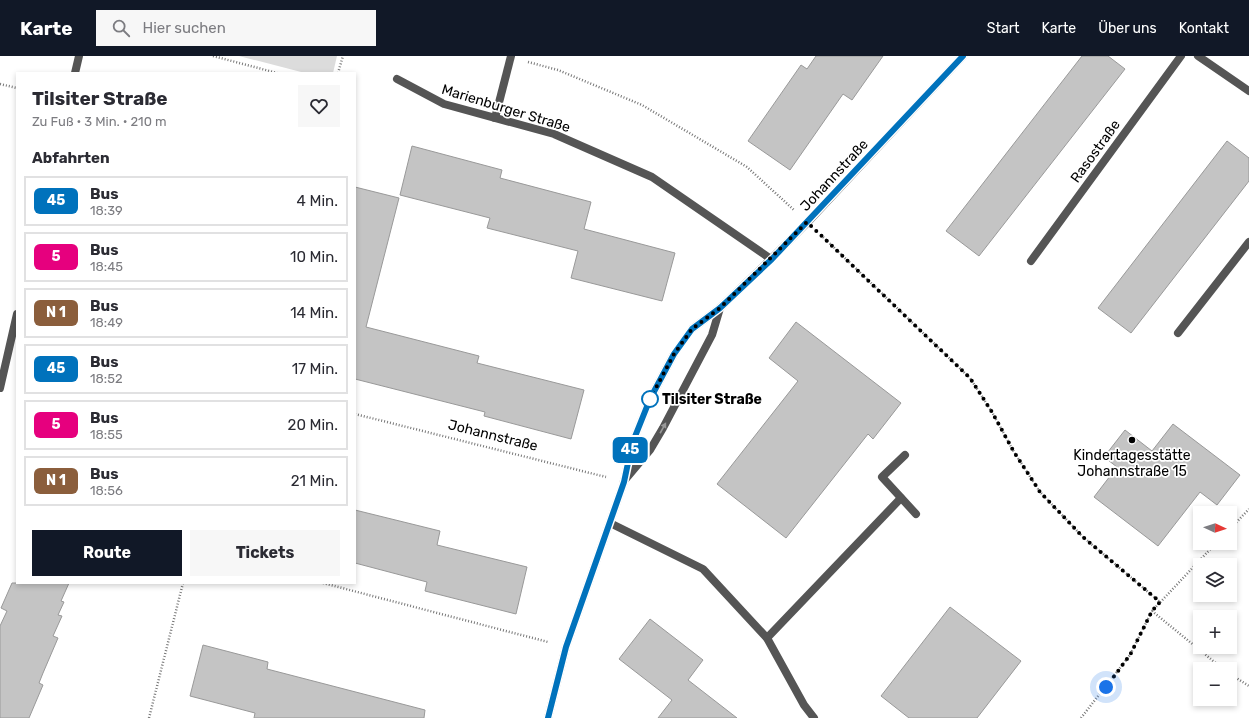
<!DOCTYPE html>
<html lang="de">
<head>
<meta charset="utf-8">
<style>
  :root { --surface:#fff; --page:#f7f7f7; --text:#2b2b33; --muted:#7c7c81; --line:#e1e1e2; --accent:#111827 }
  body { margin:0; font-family:Rubik,sans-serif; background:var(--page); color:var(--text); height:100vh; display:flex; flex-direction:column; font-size:15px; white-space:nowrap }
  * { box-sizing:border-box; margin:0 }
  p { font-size:13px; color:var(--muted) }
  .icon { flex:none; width:22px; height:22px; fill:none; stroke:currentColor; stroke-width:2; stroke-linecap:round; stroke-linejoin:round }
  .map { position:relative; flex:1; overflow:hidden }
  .details { position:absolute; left:16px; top:16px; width:340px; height:512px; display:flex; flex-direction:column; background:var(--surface); border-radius:0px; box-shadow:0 2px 6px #0003 }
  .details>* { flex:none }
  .badge { padding:0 8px; border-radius:6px; font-size:14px; line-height:26px }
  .needle { width:26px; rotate:93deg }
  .tools { position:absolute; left:1193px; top:450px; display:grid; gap:8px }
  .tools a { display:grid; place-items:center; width:44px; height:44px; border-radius:0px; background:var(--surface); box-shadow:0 2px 6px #0003; font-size:20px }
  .you { position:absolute; width:20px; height:20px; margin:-10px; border:3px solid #fff; border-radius:50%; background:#1a73e8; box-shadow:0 0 0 6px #1a73e833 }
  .map>.badge { position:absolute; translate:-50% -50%; box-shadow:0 0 0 2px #fff }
  h2 { padding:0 16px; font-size:15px; line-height:36px }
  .round { display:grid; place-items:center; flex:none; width:42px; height:42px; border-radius:0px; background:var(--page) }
  .head { display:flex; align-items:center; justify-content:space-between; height:68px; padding:0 16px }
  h1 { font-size:19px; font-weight:700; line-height:30px }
  .action { display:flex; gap:8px; margin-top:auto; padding:8px 16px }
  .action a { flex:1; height:46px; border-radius:0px; background:var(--accent); color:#fff; font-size:16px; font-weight:700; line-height:46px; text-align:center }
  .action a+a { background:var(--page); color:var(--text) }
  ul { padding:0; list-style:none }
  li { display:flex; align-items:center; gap:12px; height:50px; margin:0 8px 6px; padding:0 8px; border:2px solid var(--line); border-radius:0px }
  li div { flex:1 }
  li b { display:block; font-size:15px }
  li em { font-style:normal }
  li .badge { min-width:44px; font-weight:700; text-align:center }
  header { display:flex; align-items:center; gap:24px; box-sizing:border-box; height:56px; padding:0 20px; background:var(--accent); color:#fff }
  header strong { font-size:19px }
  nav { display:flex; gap:22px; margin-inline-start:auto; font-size:14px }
  .search { width:280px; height:36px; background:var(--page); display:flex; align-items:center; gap:10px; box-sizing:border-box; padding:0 14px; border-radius:0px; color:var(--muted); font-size:15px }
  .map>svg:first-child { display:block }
  .green { fill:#dcdcdc }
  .building { fill:#c4c4c4; stroke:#999 }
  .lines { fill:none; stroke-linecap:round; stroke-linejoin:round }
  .path { stroke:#777; stroke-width:2.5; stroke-dasharray:1 2; stroke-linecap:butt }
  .lane { stroke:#555; stroke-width:8 }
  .street { stroke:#555; stroke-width:8 }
  .oneway { fill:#999 }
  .line-casing { stroke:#fff; stroke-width:9 }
  .line { stroke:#0072bc; stroke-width:6 }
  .walk { stroke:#000; stroke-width:4; stroke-dasharray:0 7.2 }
  .stop-dot { fill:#fff; stroke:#0072bc; stroke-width:2 }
  .poi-dot { fill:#000; stroke:#fff; stroke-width:1.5 }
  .labels { text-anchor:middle; stroke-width:3.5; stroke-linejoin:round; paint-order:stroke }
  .street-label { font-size:14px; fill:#000; stroke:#fff }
  .stop-label { font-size:14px; font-weight:bold; fill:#000; stroke:#fff; text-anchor:start }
  .poi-label { font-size:14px; fill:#000; stroke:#fff }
</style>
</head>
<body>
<header>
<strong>Karte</strong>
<div class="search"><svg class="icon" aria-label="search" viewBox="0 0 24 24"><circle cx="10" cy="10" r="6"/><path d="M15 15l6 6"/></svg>Hier suchen</div>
<nav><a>Start</a><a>Karte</a><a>Über uns</a><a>Kontakt</a></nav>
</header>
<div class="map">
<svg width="1249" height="662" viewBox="0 0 1249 662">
  <rect width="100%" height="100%" fill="#fff"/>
  <polygon class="green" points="239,0 337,0 333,17 305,17"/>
  <g class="building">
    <polygon points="816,0 883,0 852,44 843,38 790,114 748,85 801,9 807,13"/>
    <polygon points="1082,0 1108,0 1125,13 979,200 946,175"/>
    <polygon points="1227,85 1249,102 1249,125 1131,277 1098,252"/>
    <polygon points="412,90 502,114 500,122 591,146 584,173 675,197 662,245 571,222 578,195 487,172 490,162 400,139"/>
    <polygon points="355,131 399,142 366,271 479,300 477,307 584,334 571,383 484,360 485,356 355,323"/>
    <polygon points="796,266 901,347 873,383 868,378 786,482 717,428 798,325 769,302"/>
    <polygon points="1173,368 1240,419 1217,449 1200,436 1158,490 1094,441 1117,411 1104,401 1125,374 1152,395"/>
    <polygon points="355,454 440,475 437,489 527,511 516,558 425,535 427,526 355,507"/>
    <polygon points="12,527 69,527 61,545 64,546 58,559 62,560 53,580 58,582 43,617 39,627 43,629 29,662 0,662 0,570 7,555 1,552"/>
    <polygon points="950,551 1021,605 977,662 909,662 881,640"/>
    <polygon points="650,563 703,604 688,624 737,662 658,662 672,644 619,603"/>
    <polygon points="203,589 268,606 267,613 425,654 424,662 254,662 255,657 190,640"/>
  </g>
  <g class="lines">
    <g class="path">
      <polyline points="213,0 277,17"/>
      <polyline points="528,6 558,14 642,49 747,111 794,154"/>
      <polyline points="338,17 343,0"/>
      <polyline points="0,28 17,32"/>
      <polyline points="821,179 970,322 992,356 1014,396 1040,436 1083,481 1160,546"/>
      <polyline points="355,358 606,421"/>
      <polyline points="1230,473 1249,453"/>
      <polyline points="323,527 548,586"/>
      <polyline points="1152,555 1223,613"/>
      <polyline points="1230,618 1249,630"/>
      <polyline points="149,662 183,527"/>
      <polyline points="1081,662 1130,599 1152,555 1216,487"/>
    </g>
    <g class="lane">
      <polyline points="495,62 511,0"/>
      <polyline points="1031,205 1181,0"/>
      <polyline points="1178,277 1249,186"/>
      <polyline points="905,399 882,421 916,458"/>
      <polyline points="767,582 901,442"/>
    </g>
    <g class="street">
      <polyline points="1198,0 1249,35"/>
      <polyline points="75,17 79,0"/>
      <polyline points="397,23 444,48 554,78 652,121 771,203"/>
      <polyline points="0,332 17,258"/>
      <polyline points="624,425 650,394 663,372 712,279 720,252"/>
      <polyline points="610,467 703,513 767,582 804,649 814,662"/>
      <polyline points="548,662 566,591 624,426 632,388 650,343 674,298 692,273 720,252 771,203 807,167 963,0"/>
    </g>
  </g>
  <defs><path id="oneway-solid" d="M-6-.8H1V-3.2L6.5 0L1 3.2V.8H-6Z"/></defs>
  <use class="oneway" href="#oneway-solid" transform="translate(663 372) rotate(-61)"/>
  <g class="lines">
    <g class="line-casing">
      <polyline id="line" points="548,662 566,591 624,426 632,388 650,343 674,298 692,273 720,252 772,203 963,0"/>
    </g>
    <use href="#line" class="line"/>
    <polyline class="walk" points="650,343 674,298 692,273 720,252 807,166 970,322 992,356 1014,396 1040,436 1083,481 1160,546 1152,555 1130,599 1106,631"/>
  </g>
  <circle class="stop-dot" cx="650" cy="343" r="8"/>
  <circle class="poi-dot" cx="1132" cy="384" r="4"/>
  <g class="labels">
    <g class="street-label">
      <text transform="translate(506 52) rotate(17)" y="5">Marienburger Straße</text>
      <text transform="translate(1095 95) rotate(-54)" y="5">Rasostraße</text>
      <text transform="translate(834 119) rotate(-47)" y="5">Johannstraße</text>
      <text transform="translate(493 379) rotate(14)" y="5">Johannstraße</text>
    </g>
    <g class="stop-label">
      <text x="662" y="348">Tilsiter Straße</text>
    </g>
    <g class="poi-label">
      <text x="1132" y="404">Kindertagesstätte<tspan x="1132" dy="16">Johannstraße 15</tspan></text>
    </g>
  </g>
</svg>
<div class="tools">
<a><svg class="needle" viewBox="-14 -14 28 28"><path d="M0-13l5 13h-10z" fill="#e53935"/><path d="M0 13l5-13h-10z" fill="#7c7c81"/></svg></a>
<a><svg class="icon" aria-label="layers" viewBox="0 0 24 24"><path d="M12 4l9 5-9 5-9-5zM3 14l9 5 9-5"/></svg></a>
<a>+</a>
<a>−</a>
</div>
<div class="you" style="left:1106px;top:631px"></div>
<b class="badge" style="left:630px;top:394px;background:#0072bc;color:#fff">45</b>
<section class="details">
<div class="head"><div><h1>Tilsiter Straße</h1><p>Zu Fuß · 3 Min. · 210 m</p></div><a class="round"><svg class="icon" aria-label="heart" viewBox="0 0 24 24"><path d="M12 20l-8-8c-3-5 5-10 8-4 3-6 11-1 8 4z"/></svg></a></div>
<h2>Abfahrten</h2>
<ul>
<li><span class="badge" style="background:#0072bc;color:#fff">45</span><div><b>Bus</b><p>18:39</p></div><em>4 Min.</em></li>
<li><span class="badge" style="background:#e6007e;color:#fff">5</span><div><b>Bus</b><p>18:45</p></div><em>10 Min.</em></li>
<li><span class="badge" style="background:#8b5e3c;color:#fff">N 1</span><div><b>Bus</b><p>18:49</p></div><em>14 Min.</em></li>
<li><span class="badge" style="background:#0072bc;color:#fff">45</span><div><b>Bus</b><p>18:52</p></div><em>17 Min.</em></li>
<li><span class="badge" style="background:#e6007e;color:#fff">5</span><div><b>Bus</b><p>18:55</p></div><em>20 Min.</em></li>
<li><span class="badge" style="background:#8b5e3c;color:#fff">N 1</span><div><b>Bus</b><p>18:56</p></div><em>21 Min.</em></li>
</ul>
<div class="action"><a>Route</a><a>Tickets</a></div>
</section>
</div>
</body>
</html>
